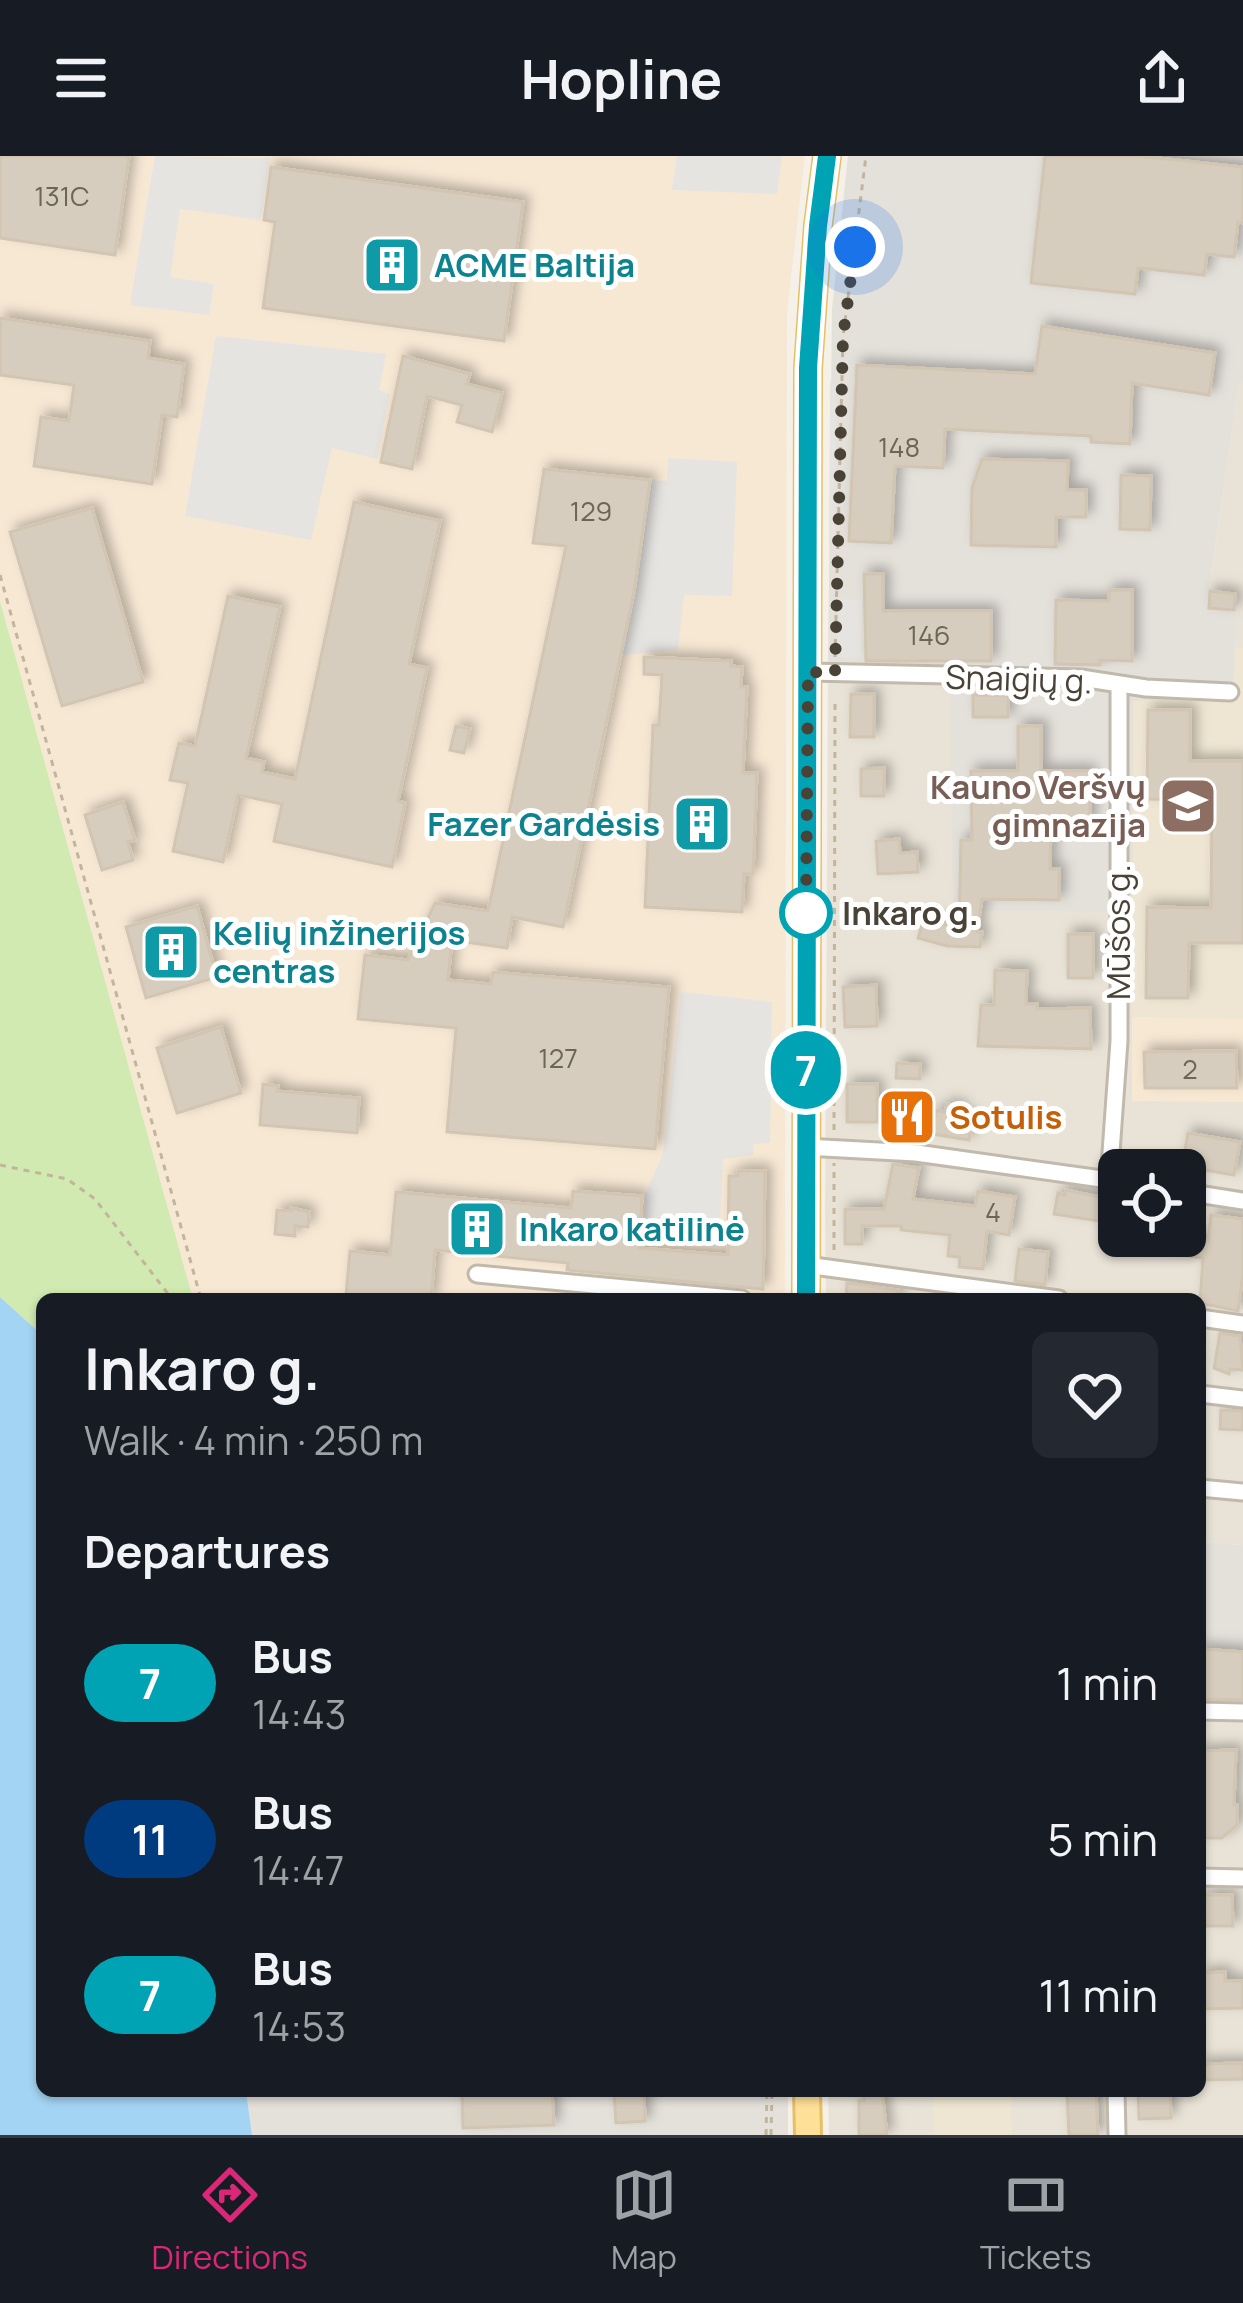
<!DOCTYPE html>
<html lang="en">
<head>
<meta charset="utf-8">
<style>
  :root { --surface:#171b24; --page:#242831; --text:#f1f3f6; --muted:#9ea1a6; --line:#363941; --accent:#db2777 }
  body { margin:0; font-family:Manrope,sans-serif; background:var(--page); color:var(--text); height:100vh; display:flex; flex-direction:column; font-size:45px; white-space:nowrap }
  * { box-sizing:border-box; margin:0 }
  p { font-size:39px; color:var(--muted) }
  .icon { flex:none; width:66px; height:66px; fill:none; stroke:currentColor; stroke-width:2; stroke-linecap:round; stroke-linejoin:round }
  .map { position:relative; flex:1; overflow:hidden }
  .side { position:absolute; left:36px; top:1137px; width:1170px; height:804px; display:flex; flex-direction:column; background:var(--surface); border-radius:18px; box-shadow:0 3px 9px #0004 }
  .side>* { flex:none }
  .badge { padding:0 24px; border-radius:39px; font-size:42px; line-height:78px }
  .fabs { position:absolute; left:1098px; top:993px; display:grid; gap:24px }
  .fabs a { display:grid; place-items:center; width:108px; height:108px; border-radius:18px; background:var(--surface); box-shadow:0 3px 9px #0004; font-size:60px }
  .you { position:absolute; width:60px; height:60px; margin:-30px; border:9px solid #fff; border-radius:50%; background:#1a73e8; box-shadow:0 0 0 18px #1a73e833 }
  .map>.badge { position:absolute; translate:-50% -50%; box-shadow:0 0 0 6px #fff }
  h2 { padding:0 48px; font-size:45px; line-height:108px }
  .round { display:grid; place-items:center; flex:none; width:126px; height:126px; border-radius:18px; background:var(--page) }
  .overview { display:flex; align-items:center; justify-content:space-between; height:204px; padding:0 48px }
  h1 { font-size:57px; font-weight:700; line-height:90px }
  ul { padding:0; list-style:none }
  li { display:flex; align-items:center; gap:36px; height:156px; padding:0 48px }
  li div { flex:1 }
  li b { display:block; font-size:45px }
  li em { font-style:normal }
  li .badge { min-width:132px; font-weight:700; text-align:center }
  header { display:flex; justify-content:space-between; align-items:center; height:156px; padding:0 48px; background:var(--surface); font-size:54px; font-weight:700 }
  .menu { display:flex; justify-content:space-around; align-items:center; height:168px; border-top:3px solid var(--line); background:var(--surface); font-size:33px; color:var(--muted) }
  .menu a { display:grid; justify-items:center; gap:6px }
  .menu .active { color:var(--accent) }
  .map>svg:first-child { display:block }
  .residential { fill:#e9e3d7; fill-rule:evenodd }
  .commercial { fill:#f7e8d4 }
  .industrial { fill:#e4e0da }
  .education { fill:#eee6d2 }
  .green { fill:#d1eab1 }
  .parking { fill:#e6e4e1 }
  .water { fill:#a4d4f3 }
  .building { fill:#d7cdbe; stroke:#d2c5b1; stroke-width:3; filter:url(#shadow) }
  .lines { fill:none; stroke-linecap:round; stroke-linejoin:round }
  .minor-casing { stroke:#c1b9ab; stroke-width:21 }
  .primary-casing { stroke:#e8bf64; stroke-width:30 }
  .path { stroke:#c3b59c; stroke-width:3; stroke-dasharray:6 6; stroke-linecap:butt }
  .minor { stroke:#fff; stroke-width:15 }
  .primary { stroke:#ffe098; stroke-width:24 }
  .line-casing { stroke:#fff; stroke-width:27 }
  .line { stroke:#00a3b4; stroke-width:18 }
  .walk { stroke:#494237; stroke-width:12; stroke-dasharray:0 21.6 }
  .stop-dot { fill:#fff; stroke:#00a3b4; stroke-width:6 }
  .labels { text-anchor:middle; stroke-width:10; stroke-linejoin:round; paint-order:stroke }
  .number-label { font-size:27px; fill:#6c6559 }
  .culture-label { font-size:33px; font-weight:bold; fill:#0d838f; stroke:#fff; text-anchor:start }
  .street-label { font-size:33px; fill:#494237; stroke:#fff }
  .education-label { font-size:33px; font-weight:bold; fill:#785e54; stroke:#fff; text-anchor:end }
  .stop-label { font-size:33px; font-weight:bold; fill:#494237; stroke:#fff; text-anchor:start }
  .food-label { font-size:33px; font-weight:bold; fill:#c56008; stroke:#fff; text-anchor:start }
</style>
</head>
<body>
<header><svg class="icon" aria-label="menu" viewBox="0 0 24 24"><path d="M4 6h16M4 12h16M4 18h16"/></svg>Hopline<svg class="icon" aria-label="share" viewBox="0 0 24 24"><path d="M12 15V3M7 8l5-5 5 5M5 13v7h14v-7"/></svg></header>
<div class="map">
<svg width="1243" height="1979" viewBox="0 0 1243 1979">
  <defs>
    <filter id="shadow"><feDropShadow dx="5.5" dy="-5.5" stdDeviation="6" flood-color="#0004"/></filter>
  </defs>
  <rect width="100%" height="100%" fill="#f5f1e9"/>
  <g class="residential">
    <path d="M1239,227H1243V863L1133,861L1132,944L1243,946V1389L1200,1386V1143H826L825,1057L828,509L1233,539L1236,436L1209,433ZM1119,1014H1185V1080H1119Z"/>
    <polygon points="1200,1493 1243,1494 1243,1979 829,1979 828,1935 1200,1935"/>
  </g>
  <g class="commercial">
    <polygon points="0,0 805,0 787,157 785,1143 692,1143 576,1126 568,1143 193,1143 0,445"/>
    <polygon points="1132,861 1243,863 1243,946 1132,945"/>
  </g>
  <g class="industrial">
    <polygon points="848,0 1243,0 1243,227 1239,228 1209,432 1237,435 1233,539 1133,546 1133,756 953,754 950,514 828,509 832,153"/>
    <polygon points="1200,1386 1243,1389 1243,1494 1200,1493"/>
    <polygon points="246,1935 788,1935 788,1979 252,1979"/>
  </g>
  <g class="education">
    <polygon points="1235,491 1243,492 1243,863 1132,861 1133,545 1233,539"/>
    <polygon points="933,1935 1011,1935 1012,1979 934,1979"/>
  </g>
  <polygon class="green" points="0,445 193,1143 42,1143 42,1179 0,1141"/>
  <g class="parking">
    <polygon points="155,0 270,2 261,64 180,53 170,121 214,128 209,159 130,149"/>
    <polygon points="677,0 782,0 777,38 672,34"/>
    <polygon points="216,180 386,198 379,234 390,238 377,303 332,292 311,384 185,360"/>
    <polygon points="830,224 836,233 835,378 829,389"/>
    <polygon points="668,302 737,306 732,440 684,439 678,494 620,499 650,324 667,325"/>
    <polygon points="839,443 862,444 861,501 838,501"/>
    <polygon points="681,836 772,846 770,987 754,988 753,999 723,1003 719,1091 644,1086 645,1038 663,998"/>
  </g>
  <polygon class="water" points="0,1141 42,1179 42,1935 246,1935 252,1979 0,1979"/>
  <g class="building">
    <polygon points="0,0 129,0 115,99 0,82"/>
    <polygon points="1045,0 1139,0 1243,11 1243,67 1238,66 1234,101 1207,98 1204,119 1138,112 1135,138 1031,127"/>
    <polygon points="271,11 523,46 504,185 263,152 275,66 264,64"/>
    <polygon points="0,162 150,185 148,202 184,208 177,261 162,259 152,328 34,310 41,261 69,265 74,229 0,219"/>
    <polygon points="1042,170 1215,197 1209,239 1132,227 1130,288 1091,286 1091,280 945,273 943,312 895,310 891,387 849,385 857,209 1035,218"/>
    <polygon points="403,200 470,218 467,228 502,237 492,276 457,266 462,249 427,240 412,313 381,306"/>
    <polygon points="982,303 1068,305 1067,334 1086,334 1086,361 1056,361 1056,391 971,389 972,332"/>
    <polygon points="544,313 650,324 634,436 563,771 512,761 507,792 452,784 448,824 491,828 493,816 669,831 655,993 447,976 456,872 358,863 365,799 408,804 435,747 488,755 566,390 533,387"/>
    <polygon points="1121,319 1151,320 1150,374 1120,373"/>
    <polygon points="354,346 440,365 409,508 427,512 398,645 405,647 392,711 274,685 282,648 238,639 223,706 173,695 188,627 170,624 179,587 195,590 228,440 280,451 246,602 264,606 262,616 295,623"/>
    <polygon points="92,352 143,526 62,550 10,376"/>
    <polygon points="864,418 883,418 883,455 991,455 991,505 866,505"/>
    <polygon points="1109,434 1132,434 1132,505 1100,504 1100,509 1055,508 1056,444 1109,445"/>
    <polygon points="1210,435 1235,438 1234,454 1209,452"/>
    <polygon points="644,501 731,505 731,510 742,511 741,531 747,531 743,617 757,617 753,718 744,718 742,756 645,751 653,569 659,569 662,519 644,518"/>
    <polygon points="851,538 874,538 874,581 850,581"/>
    <rect x="973" y="539" width="35" height="22"/>
    <polygon points="1148,554 1190,554 1190,605 1243,605 1243,787 1189,787 1188,842 1146,842 1147,751 1211,752 1212,644 1147,643"/>
    <polygon points="456,570 470,573 464,597 450,594"/>
    <polygon points="1018,570 1041,570 1041,615 1090,615 1090,669 1051,669 1050,713 1059,713 1059,744 982,743 977,776 982,776 980,791 947,790 918,782 924,763 959,772 961,684 972,684 971,615 1018,615"/>
    <polygon points="884,612 884,640 861,640 861,613"/>
    <polygon points="123,646 135,684 128,686 133,704 102,714 85,659"/>
    <polygon points="899,683 900,697 917,696 918,716 878,718 876,685"/>
    <polygon points="197,750 217,821 146,842 126,771"/>
    <rect x="1068" y="778" width="25" height="44"/>
    <polygon points="995,814 1027,815 1026,848 1037,848 1037,853 1090,852 1091,893 978,890 981,849 994,849"/>
    <polygon points="876,829 877,870 845,871 843,831"/>
    <polygon points="221,871 241,937 177,957 157,892"/>
    <polygon points="1236,895 1237,932 1145,932 1144,896"/>
    <polygon points="897,907 920,908 920,923 896,922"/>
    <polygon points="263,928 278,930 277,935 359,942 357,977 260,969"/>
    <rect x="847" y="928" width="30" height="38"/>
    <polygon points="947,948 961,951 960,959 972,961 969,984 932,978 936,954 945,956"/>
    <polygon points="1188,977 1240,986 1234,1019 1182,1010"/>
    <polygon points="893,1008 919,1012 913,1043 975,1050 978,1035 1015,1041 1009,1079 987,1075 983,1113 959,1111 960,1101 948,1100 950,1079 901,1074 901,1070 862,1070 862,1088 845,1088 845,1053 884,1053"/>
    <polygon points="738,1015 765,1015 763,1133 567,1114 568,1107 435,1094 431,1143 346,1139 350,1095 390,1099 396,1036 571,1052 573,1035 642,1040 639,1092 728,1099 729,1020 738,1020"/>
    <polygon points="1066,1034 1119,1045 1119,1068 1054,1058 1058,1037 1065,1039"/>
    <polygon points="291,1052 309,1056 308,1071 295,1070 295,1080 275,1078 277,1054 291,1055"/>
    <polygon points="1211,1059 1243,1063 1243,1117 1238,1155 1200,1147 1203,1102 1148,1094 1151,1080 1208,1085"/>
    <polygon points="1019,1093 1048,1096 1045,1129 1015,1125"/>
    <polygon points="847,1127 898,1134 898,1143 846,1143"/>
    <polygon points="1220,1177 1240,1180 1243,1214 1230,1213 1229,1218 1214,1212"/>
    <polygon points="1221,1254 1243,1255 1243,1274 1220,1273"/>
    <polygon points="1200,1493 1243,1496 1243,1544 1200,1543"/>
    <polygon points="1236,1594 1234,1649 1237,1649 1237,1669 1222,1682 1200,1682 1200,1595"/>
    <polygon points="1204,1739 1232,1739 1233,1770 1205,1770"/>
    <polygon points="1225,1816 1225,1825 1243,1825 1243,1852 1200,1853 1203,1817"/>
    <polygon points="1243,1907 1243,1923 1201,1924 1200,1908"/>
    <polygon points="462,1935 552,1935 554,1969 463,1972"/>
    <polygon points="614,1935 644,1935 645,1965 616,1967"/>
    <polygon points="864,1935 882,1935 887,1979 859,1979 859,1945 864,1945"/>
    <polygon points="1096,1935 1098,1979 1069,1979 1067,1936"/>
    <polygon points="1138,1935 1170,1935 1171,1962 1139,1963"/>
  </g>
  <g class="lines">
    <g class="minor-casing">
      <g id="minor">
        <polyline points="808,516 1081,522 1146,532 1230,536"/>
        <polyline points="805,991 916,997 1116,1025"/>
        <polyline points="1109,1024 1119,885 1119,529"/>
        <polyline points="1185,1036 1243,1045"/>
        <polyline points="806,1109 1059,1143"/>
        <polyline points="477,1118 742,1143"/>
        <polyline points="1200,1162 1243,1168"/>
        <polyline points="1200,1238 1243,1243"/>
        <polyline points="1200,1332 1243,1336"/>
        <polyline points="1200,1555 1243,1556"/>
        <polyline points="1200,1721 1243,1722"/>
        <polyline points="1116,1935 1117,1979"/>
      </g>
    </g>
    <g class="primary-casing">
      <g id="primary">
        <polyline points="806,1143 808,212 818,70 827,0"/>
        <polyline points="807,1935 808,1979"/>
      </g>
    </g>
    <g class="path">
      <polyline points="0,419 201,1143"/>
      <polyline points="835,501 843,181 866,0"/>
      <polyline points="834,974 835,544"/>
      <polyline points="0,1009 67,1023 95,1043 172,1143"/>
      <polyline points="834,1094 834,1007"/>
      <polyline points="766,1979 767,1935"/>
      <polyline points="771,1979 772,1935"/>
    </g>
    <use href="#minor" class="minor"/>
    <use href="#primary" class="primary"/>
  </g>
  <g class="lines">
    <g class="line-casing">
      <polyline id="line" points="806,1143 808,212 818,70 827,0"/>
    </g>
    <use href="#line" class="line"/>
    <polyline class="walk" points="806,757 806,762 808,516 835,517 843,181 855,91"/>
  </g>
  <defs>
    <g id="building-square" transform="scale(3)"><rect x="-9" y="-9" width="18" height="18" rx="4" fill="#0f9aa8" stroke="#fff"/><path d="M-4-6H4V6H1V3H-1V6H-4ZM-2.5-4.3h1.7v1.8h-1.7ZM.8-4.3h1.7v1.8H.8ZM-2.5-1h1.7V.8h-1.7ZM.8-1h1.7V.8H.8Z" fill="#fff"/></g>
    <g id="school-square" transform="scale(3)"><rect x="-9" y="-9" width="18" height="18" rx="4" fill="#8d6e63" stroke="#fff"/><path d="M0-5L7-2L0 1L-7-2ZM-4 1L0 2.5L4 1V4Q0 6-4 4Z" fill="#fff"/></g>
    <g id="restaurant-square" transform="scale(3)"><rect x="-9" y="-9" width="18" height="18" rx="4" fill="#e8710a" stroke="#fff"/><path d="M-5-6h1v4h1v-4h1v4h1v-4h1v5L-1.5 .5V6h-2V.5L-5-1ZM5-6V6H3V1.5H1.5Q1.5-4 5-6Z" fill="#fff"/></g>
  </defs>
  <g fill-rule="evenodd">
    <use href="#building-square" x="392" y="109"/>
    <use href="#school-square" x="1188" y="650"/>
    <use href="#building-square" x="702" y="668"/>
    <use href="#building-square" x="171" y="796"/>
    <use href="#restaurant-square" x="907" y="961"/>
    <use href="#building-square" x="477" y="1073"/>
  </g>
  <circle class="stop-dot" cx="806" cy="757" r="24"/>
  <g class="labels">
    <g class="number-label">
      <text x="62" y="50">131C</text>
      <text x="899" y="301">148</text>
      <text x="591" y="365">129</text>
      <text x="929" y="489">146</text>
      <text x="558" y="912">127</text>
      <text x="1190" y="923">2</text>
      <text x="993" y="1066">4</text>
    </g>
    <g class="culture-label">
      <text x="434" y="121">ACME Baltija</text>
      <text x="660" y="680" text-anchor="end">Fazer Gardėsis</text>
      <text x="213" y="789">Kelių inžinerijos<tspan x="213" dy="38">centras</tspan></text>
      <text x="519" y="1085">Inkaro katilinė</text>
    </g>
    <g class="street-label">
      <text transform="translate(1019 523) rotate(2)" y="12">Snaigių g.</text>
      <text transform="translate(1118 776) rotate(-90)" y="12">Mūšos g.</text>
    </g>
    <g class="education-label">
      <text x="1146" y="643">Kauno Veršvų<tspan x="1146" dy="38">gimnazija</tspan></text>
    </g>
    <g class="stop-label">
      <text x="842" y="769">Inkaro g.</text>
    </g>
    <g class="food-label">
      <text x="949" y="973">Sotulis</text>
    </g>
  </g>
</svg>
<div class="fabs">
<a><svg class="icon" aria-label="locate" viewBox="0 0 24 24"><circle cx="12" cy="12" r="6"/><path d="M12 2v4M12 18v4M2 12h4M18 12h4"/></svg></a>
</div>
<div class="you" style="left:855px;top:91px"></div>
<b class="badge" style="left:806px;top:914px;background:#00a3b4;color:#fff">7</b>
<section class="side">
<div class="overview"><div><h1>Inkaro g.</h1><p>Walk · 4 min · 250 m</p></div><a class="round"><svg class="icon" aria-label="heart" viewBox="0 0 24 24"><path d="M12 20l-8-8c-3-5 5-10 8-4 3-6 11-1 8 4z"/></svg></a></div>
<h2>Departures</h2>
<ul>
<li><span class="badge" style="background:#00a3b4;color:#fff">7</span><div><b>Bus</b><p>14:43</p></div><em>1 min</em></li>
<li><span class="badge" style="background:#003b80;color:#fff">11</span><div><b>Bus</b><p>14:47</p></div><em>5 min</em></li>
<li><span class="badge" style="background:#00a3b4;color:#fff">7</span><div><b>Bus</b><p>14:53</p></div><em>11 min</em></li>
</ul>
</section>
</div>
<nav class="menu">
<a class="active"><svg class="icon" aria-label="directions" viewBox="0 0 24 24"><path d="M12 3l9 9-9 9-9-9zM9 14v-3h6M13 9l2 2-2 2"/></svg>Directions</a>
<a><svg class="icon" aria-label="map" viewBox="0 0 24 24"><path d="M3 6l6-2 6 2 6-2v14l-6 2-6-2-6 2zM9 4v14M15 6v14"/></svg>Map</a>
<a><svg class="icon" aria-label="tickets" viewBox="0 0 24 24"><path d="M3 7h18v10H3zM15 7v10"/></svg>Tickets</a>
</nav>
</body>
</html>
